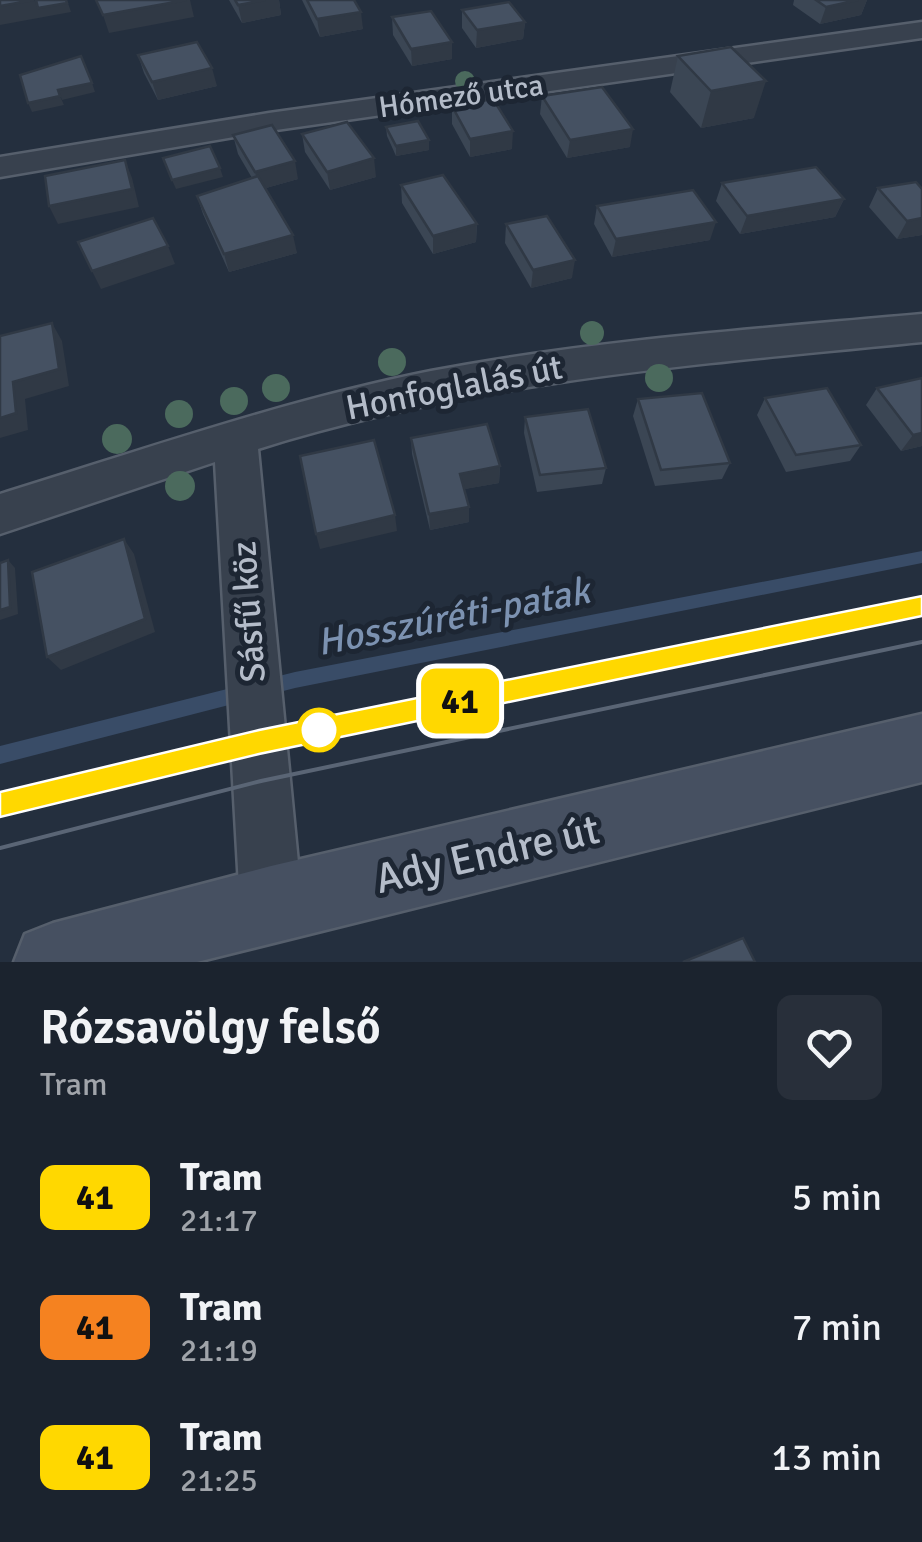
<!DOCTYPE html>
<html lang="en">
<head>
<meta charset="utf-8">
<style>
  :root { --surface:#1b232e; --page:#282f3a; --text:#f1f3f6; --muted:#a0a4aa }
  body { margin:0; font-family:Signika,sans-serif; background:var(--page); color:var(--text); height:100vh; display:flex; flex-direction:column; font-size:38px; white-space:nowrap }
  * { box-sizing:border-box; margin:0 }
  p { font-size:32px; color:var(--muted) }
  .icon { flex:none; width:55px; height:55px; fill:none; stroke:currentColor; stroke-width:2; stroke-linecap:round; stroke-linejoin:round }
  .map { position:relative; height:962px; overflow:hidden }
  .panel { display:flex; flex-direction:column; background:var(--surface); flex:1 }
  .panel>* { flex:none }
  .badge { padding:0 20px; border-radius:15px; font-size:35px; line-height:65px }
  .map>.badge { position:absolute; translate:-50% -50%; box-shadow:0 0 0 5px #fff }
  .round { display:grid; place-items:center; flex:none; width:105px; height:105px; border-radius:15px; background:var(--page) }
  .overview { display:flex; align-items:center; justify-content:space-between; height:170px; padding:0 40px }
  h1 { font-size:48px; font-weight:600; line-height:75px }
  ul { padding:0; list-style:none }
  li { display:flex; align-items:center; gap:30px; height:130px; padding:0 40px }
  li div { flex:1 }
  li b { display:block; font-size:38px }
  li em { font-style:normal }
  li .badge { min-width:110px; font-weight:700; text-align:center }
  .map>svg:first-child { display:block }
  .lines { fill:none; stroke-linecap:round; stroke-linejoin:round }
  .stream { fill:#394c67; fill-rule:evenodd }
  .street-casing { stroke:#565f6c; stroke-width:5 }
  .secondary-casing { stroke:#565f6c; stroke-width:5 }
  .street { fill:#38414e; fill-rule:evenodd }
  .secondary { fill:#465061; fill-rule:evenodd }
  .tram-far1 { stroke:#5a6575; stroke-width:2.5 }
  .tram { stroke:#5a6575; stroke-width:4 }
  .tree { fill:#4b6a5d }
  .wall { fill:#3b4654 }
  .shaded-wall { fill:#303945 }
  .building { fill:#455162; stroke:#303945; stroke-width:2.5 }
  .line { fill:#ffd800; stroke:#fff; stroke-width:2.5 }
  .stop-dot { fill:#fff; stroke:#ffd800; stroke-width:5 }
  .labels { text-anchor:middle; stroke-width:10; stroke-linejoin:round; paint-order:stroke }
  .far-street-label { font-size:30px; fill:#b4bcc9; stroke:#1d2633 }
  .street-label { font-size:35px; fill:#b4bcc9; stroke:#1d2633 }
  .water-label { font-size:38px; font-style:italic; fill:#7c92b1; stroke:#1d2633 }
  .near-street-label { font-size:42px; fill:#b4bcc9; stroke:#1d2633 }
</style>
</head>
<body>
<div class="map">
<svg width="922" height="962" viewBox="0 0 922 962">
  <rect width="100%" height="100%" fill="#242f3e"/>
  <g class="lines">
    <polygon class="stream" points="922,551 922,563 295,688 0,764 0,746 295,672"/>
    <g class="street-casing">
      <g id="street">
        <polygon points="922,22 922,38 269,131 0,177 0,157 269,113"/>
        <path d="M922,314V342C698,364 474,381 258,449L302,904L293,926L271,935L249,926L240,904L215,462L0,534V494C143,450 285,400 431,371C593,340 758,329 922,314Z"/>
      </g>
    </g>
    <g class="secondary-casing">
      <polygon id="secondary" points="922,714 922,782 197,962 14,962 25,934 53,923 271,866"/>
    </g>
    <use href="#street" class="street"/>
    <use href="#secondary" class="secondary"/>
    <polyline class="tram-far1" points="774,636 922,606"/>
    <g class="tram">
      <polyline points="0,805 259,742 787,634"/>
      <polyline points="0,848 261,781 922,642"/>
    </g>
  </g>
  <g class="tree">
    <circle cx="465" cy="81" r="10"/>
    <circle cx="592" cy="333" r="12"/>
    <circle cx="392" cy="362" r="14"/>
    <circle cx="659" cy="378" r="14"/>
    <circle cx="276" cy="388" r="14"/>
    <circle cx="234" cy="401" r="14"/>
    <circle cx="179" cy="414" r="14"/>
    <circle cx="117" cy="439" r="15"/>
    <circle cx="180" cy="486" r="15"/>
  </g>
  <g class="wall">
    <polygon points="229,0 279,0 281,15 242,23"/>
    <polygon points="302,0 354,0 363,29 320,37"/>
    <polygon points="794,0 867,0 861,15 820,24 793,5"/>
    <polygon points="462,10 525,22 523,39 476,48 462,28"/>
    <polygon points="392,17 452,42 452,59 412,66 393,35"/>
    <polygon points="138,55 217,86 158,100 144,73"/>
    <polygon points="678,56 754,118 701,128 670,92"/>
    <polygon points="542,96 630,147 567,158 540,114"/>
    <polygon points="452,106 512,149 470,157 452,124"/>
    <polygon points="386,127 429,140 429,150 396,156 387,136"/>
    <polygon points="302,134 376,177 330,190 305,152"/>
    <polygon points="233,135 298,179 266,188 297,253 229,272 203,214 197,196 252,178 238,154"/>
    <polygon points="722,183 844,199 835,217 740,234 716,201"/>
    <polygon points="401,185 477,224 476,242 433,254 402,203"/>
    <polygon points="878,188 922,189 922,235 897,239 869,207"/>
    <polygon points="597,206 710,240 612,257 594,224"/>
    <polygon points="506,224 572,278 531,288 505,243"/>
    <polygon points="877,388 922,446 901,451 866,405"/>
    <polygon points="765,398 861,445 850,461 786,472 757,415"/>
    <polygon points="638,399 730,463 722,479 655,486 633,416"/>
    <polygon points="525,417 606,468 602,484 537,492 524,433"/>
    <polygon points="411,438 500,466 499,483 464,489 469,507 469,522 430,530 412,454"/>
  </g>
  <g class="shaded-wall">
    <polygon points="37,0 67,0 71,12 0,25 0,6"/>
    <polygon points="186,0 190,0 194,17 109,33 103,15"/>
    <polygon points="265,0 279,0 281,15 242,23 238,5"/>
    <polygon points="858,0 867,0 861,15 820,24 826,7"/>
    <polygon points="361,12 363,29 320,37 317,19"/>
    <polygon points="525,22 523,39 476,48 477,30"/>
    <polygon points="452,42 452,59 412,66 411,49"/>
    <polygon points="212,68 217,86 158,100 152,82"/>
    <polygon points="766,81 754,118 701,128 711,91"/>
    <polygon points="92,83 95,92 62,100 58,90"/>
    <polygon points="60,96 64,105 32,112 28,103"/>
    <polygon points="633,129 630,147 567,158 570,140"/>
    <polygon points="513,131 512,149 470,157 470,139"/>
    <polygon points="429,140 429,150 396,156 396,146"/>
    <polygon points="374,158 376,177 330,190 327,172"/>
    <polygon points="125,160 132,178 139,207 58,224 49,206"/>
    <polygon points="295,161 298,179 259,190 255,172"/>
    <polygon points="220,168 223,177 176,189 172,180"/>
    <polygon points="844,199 835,217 740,234 747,216"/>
    <polygon points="922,218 922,235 897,239 907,221"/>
    <polygon points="716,222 710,240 612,257 616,239"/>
    <polygon points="477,224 476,242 433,254 433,236"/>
    <polygon points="293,235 297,253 229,272 224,254"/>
    <polygon points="168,246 175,264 101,289 92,271"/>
    <polygon points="575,260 572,278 531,288 533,270"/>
    <polygon points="52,323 62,341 69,386 25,399 28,430 0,438 0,418 13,382"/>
    <polygon points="922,433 922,446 901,451 913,435"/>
    <polygon points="500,466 499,483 460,490 460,474"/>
    <polygon points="469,507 469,522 430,530 429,514"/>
    <polygon points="395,515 397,531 320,549 316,534"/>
    <polygon points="124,539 134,554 155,632 61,670 47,657"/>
    <polygon points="8,560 15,568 18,614 0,620 0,610"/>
  </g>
  <g class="building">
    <polygon points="0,0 34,0 0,6"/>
    <polygon points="36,0 66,0 67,3 38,8"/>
    <polygon points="96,0 186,0 103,15"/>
    <polygon points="235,0 265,0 238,5"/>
    <polygon points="307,0 354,0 361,12 317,19"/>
    <polygon points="816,0 858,0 826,7"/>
    <polygon points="509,2 525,22 477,30 462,10"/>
    <polygon points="431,11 452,42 411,49 392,17"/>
    <polygon points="197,42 212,68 152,82 138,55"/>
    <polygon points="731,47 766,81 711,91 678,56"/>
    <polygon points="81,56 92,83 58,90 60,96 28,103 20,75"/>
    <polygon points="602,87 633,129 570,140 542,96"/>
    <polygon points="493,99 513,131 470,139 452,106"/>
    <polygon points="418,121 429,140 396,146 386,127"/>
    <polygon points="347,122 374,158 327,172 302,134"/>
    <polygon points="272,125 295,161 255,172 233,135"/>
    <polygon points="210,146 220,168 172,180 163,158"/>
    <polygon points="125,160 132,189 49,206 45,176"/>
    <polygon points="816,167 844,199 747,216 722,183"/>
    <polygon points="443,175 477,224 433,236 401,185"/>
    <polygon points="258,176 293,235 224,254 197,196"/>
    <polygon points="916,182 922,189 922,218 907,221 878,188"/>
    <polygon points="693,190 716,222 616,239 597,206"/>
    <polygon points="547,216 575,260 533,270 506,224"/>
    <polygon points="153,218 168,246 92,271 78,242"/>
    <polygon points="52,323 59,369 13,382 16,413 0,418 0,336"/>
    <polygon points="922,378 922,433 913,435 877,388"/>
    <polygon points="827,388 861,445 796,455 765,398"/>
    <polygon points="702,393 730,463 661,470 638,399"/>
    <polygon points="588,409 606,468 540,475 525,417"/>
    <polygon points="487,424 500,466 460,474 469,507 429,514 411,438"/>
    <polygon points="374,440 395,515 316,534 300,456"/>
    <polygon points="124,539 145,619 47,657 32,572"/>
    <polygon points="8,560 10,607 0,610 0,563"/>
    <polygon points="743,938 755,962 683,962"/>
  </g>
  <polygon class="line" points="922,596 922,616 259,754 0,817 0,792 259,730"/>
  <circle class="stop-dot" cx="319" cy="730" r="20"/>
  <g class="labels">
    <g class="far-street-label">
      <text transform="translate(461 96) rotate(-8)" y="10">Hómező utca</text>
    </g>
    <g class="street-label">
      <text transform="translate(454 387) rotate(-11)" y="12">Honfoglalás út</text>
      <text transform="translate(248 612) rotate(-94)" y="12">Sásfű köz</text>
    </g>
    <g class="water-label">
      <text transform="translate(453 616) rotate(-11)" y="13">Hosszúréti-patak</text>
    </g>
    <g class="near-street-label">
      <text transform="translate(487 853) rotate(-13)" y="15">Ady Endre út</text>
    </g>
  </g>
</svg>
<b class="badge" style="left:460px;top:701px;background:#ffd800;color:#111">41</b>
</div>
<section class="panel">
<div class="overview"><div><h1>Rózsavölgy felső</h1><p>Tram</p></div><a class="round"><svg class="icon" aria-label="heart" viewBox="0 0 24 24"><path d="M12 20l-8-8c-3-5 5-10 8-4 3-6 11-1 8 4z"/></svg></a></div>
<ul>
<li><span class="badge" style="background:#ffd800;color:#111">41</span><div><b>Tram</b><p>21:17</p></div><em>5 min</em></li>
<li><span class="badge" style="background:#f58220;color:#111">41</span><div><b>Tram</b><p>21:19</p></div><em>7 min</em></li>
<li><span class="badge" style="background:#ffd800;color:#111">41</span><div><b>Tram</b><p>21:25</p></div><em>13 min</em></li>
</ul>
</section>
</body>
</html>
